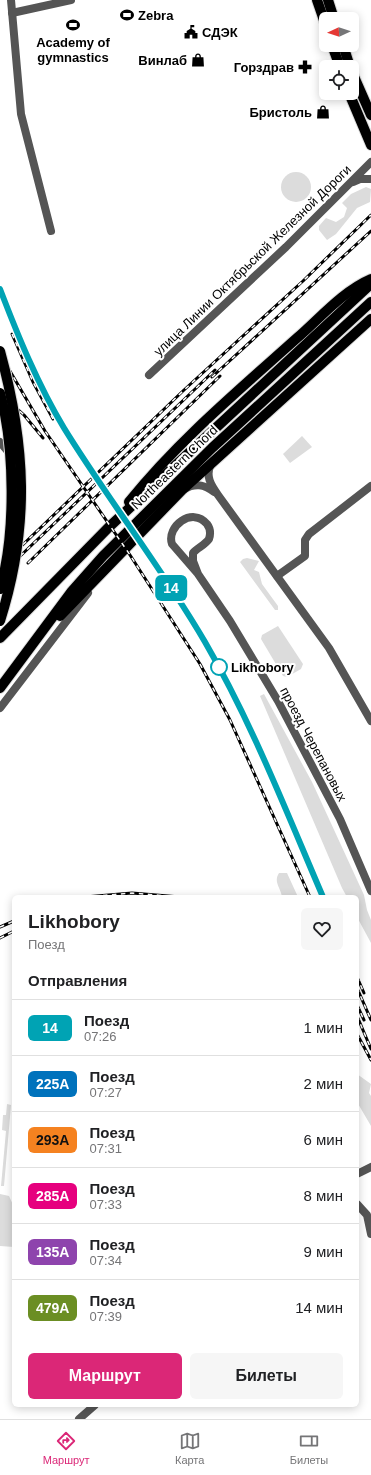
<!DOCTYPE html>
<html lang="ru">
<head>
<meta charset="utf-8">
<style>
  :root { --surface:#fff; --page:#f6f6f6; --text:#202124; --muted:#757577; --line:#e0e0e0; --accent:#db2777 }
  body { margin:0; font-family:Helvetica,sans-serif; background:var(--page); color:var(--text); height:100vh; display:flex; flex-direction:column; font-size:15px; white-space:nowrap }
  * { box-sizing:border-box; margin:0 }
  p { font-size:13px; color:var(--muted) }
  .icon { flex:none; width:22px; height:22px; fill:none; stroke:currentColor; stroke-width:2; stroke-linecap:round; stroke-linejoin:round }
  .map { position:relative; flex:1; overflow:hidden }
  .side { position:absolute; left:12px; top:895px; width:347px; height:512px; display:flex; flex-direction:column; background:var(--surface); border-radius:6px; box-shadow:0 2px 10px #0003 }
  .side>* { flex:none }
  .badge { padding:0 8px; border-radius:6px; font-size:14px; line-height:26px }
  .needle { width:26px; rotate:267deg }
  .controls { position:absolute; left:319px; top:12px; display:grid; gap:8px }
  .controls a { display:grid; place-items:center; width:40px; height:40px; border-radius:6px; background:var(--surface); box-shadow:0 2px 10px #0003; font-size:20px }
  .map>.badge { position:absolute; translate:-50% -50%; box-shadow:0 0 0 2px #fff }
  h2 { padding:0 16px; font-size:15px; line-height:36px }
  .round { display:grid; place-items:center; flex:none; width:42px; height:42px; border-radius:6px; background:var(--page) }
  .summary { display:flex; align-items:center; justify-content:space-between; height:68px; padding:0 16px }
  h1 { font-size:19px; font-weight:800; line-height:30px }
  .action { display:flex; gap:8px; margin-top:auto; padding:8px 16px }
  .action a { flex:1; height:46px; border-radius:6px; background:var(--accent); color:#fff; font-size:16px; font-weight:800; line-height:46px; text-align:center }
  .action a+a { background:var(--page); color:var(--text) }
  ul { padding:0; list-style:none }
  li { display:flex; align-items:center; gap:12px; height:56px; padding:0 16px; border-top:1px solid var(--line) }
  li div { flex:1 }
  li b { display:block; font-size:15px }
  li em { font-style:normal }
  li .badge { min-width:44px; font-weight:700; text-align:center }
  .tab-bar { display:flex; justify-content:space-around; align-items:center; height:56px; border-top:1px solid var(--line); background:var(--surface); font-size:11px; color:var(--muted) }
  .tab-bar a { display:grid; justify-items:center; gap:2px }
  .tab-bar .selected { color:var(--accent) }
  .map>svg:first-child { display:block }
  .green { fill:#dcdcdc }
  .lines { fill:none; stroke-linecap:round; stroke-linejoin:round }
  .major-casing { stroke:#dbdbdb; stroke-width:12 }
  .minor { stroke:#555; stroke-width:8 }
  .major { stroke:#000; stroke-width:10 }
  .rail-casing { stroke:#000; stroke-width:3 }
  .rail { stroke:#fff; stroke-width:1.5; stroke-dasharray:4.5; stroke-linecap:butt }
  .major-bridge-casing { stroke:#dbdbdb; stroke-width:12; stroke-linecap:butt }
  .major-bridge { stroke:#000; stroke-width:10 }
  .line-casing { stroke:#fff; stroke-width:9 }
  .line { stroke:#00a3b4; stroke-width:6 }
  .stop-dot { fill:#fff; stroke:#00a3b4; stroke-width:2 }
  .labels { text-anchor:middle; stroke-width:4; stroke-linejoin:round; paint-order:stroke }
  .poi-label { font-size:13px; font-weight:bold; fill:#000; stroke:#fff; text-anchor:end }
  .street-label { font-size:13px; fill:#000; stroke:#fff }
  .stop-label { font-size:13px; font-weight:bold; fill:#000; stroke:#fff; text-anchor:start }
</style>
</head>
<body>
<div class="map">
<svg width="371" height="1419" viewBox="0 0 371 1419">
  <rect width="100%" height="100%" fill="#fff"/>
  <g class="green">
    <circle cx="296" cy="187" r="15"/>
    <polygon points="366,187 371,189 370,202 357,208 336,234 327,240 319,230 319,226 326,218 336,222 344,217 347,208 342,203 351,194"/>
    <polygon points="302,436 312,447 290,463 283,454"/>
    <polygon points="247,558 259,561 254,570 259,572 262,584 278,606 278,610 275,610 240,562 243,559"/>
    <polygon points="278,626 303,664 301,669 287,677 283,676 261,639 262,635"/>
    <polygon points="264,694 312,782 364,895 367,910 371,920 371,943 357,917 357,897 347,897 342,888 260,696"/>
    <path d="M279,873H287L298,897H282C281,888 273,882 279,873Z"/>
    <polygon points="357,1074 371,1084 369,1093 371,1096 371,1126 357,1102"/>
    <polygon points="7,1104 11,1105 4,1186 1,1186 6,1131 2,1130 3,1115 6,1115"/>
    <polygon points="0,1194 9,1196 14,1207 14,1247 0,1246"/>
  </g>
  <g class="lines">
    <g class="major-casing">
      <g id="major">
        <polyline points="317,0 326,26"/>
        <polyline points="328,0 334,19"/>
        <polyline points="332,45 340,67"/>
        <polyline points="343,45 350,67"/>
        <polyline points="352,72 371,115"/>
        <polyline points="349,93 371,145"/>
        <path d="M129,502C178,441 239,390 297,338C320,318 343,291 371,279"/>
        <polyline points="60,616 182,490 371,319"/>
        <polyline points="0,638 109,527 371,284"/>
        <polyline points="0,688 72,591 103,556 212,448 371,302"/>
      </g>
    </g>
    <g class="minor">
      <polyline points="11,0 21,114 51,231"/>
      <polyline points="12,13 71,0"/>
      <polyline points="353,182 360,179 371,179"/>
      <polyline points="149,375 286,247 371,162"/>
      <polyline points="0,442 10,454"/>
      <path d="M211,464C205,476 211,485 218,495L329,648L371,721"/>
      <path d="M184,489C195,483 204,484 214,492"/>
      <path d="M198,574L193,561V553C197,548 205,545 209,539C211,533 210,528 207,524C192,506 166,527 172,544L198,574L230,621L278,701L340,819L371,891"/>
      <polyline points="277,576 305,556 305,540 309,534 371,486"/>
      <polyline points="0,708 88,593"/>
      <polyline points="357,1174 371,1167"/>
      <polyline points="357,1204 367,1215 371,1234"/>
      <polyline points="79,1419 95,1405"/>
    </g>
    <use href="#major" class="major"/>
    <g class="rail-casing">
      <g id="rail">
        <polyline points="0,289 29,359 63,426 169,585"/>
        <polyline points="12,334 33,382 53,419"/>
        <polyline points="0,354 45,431 130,555 200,664 230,720 310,897"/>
        <polyline points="212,377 371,231"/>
        <polyline points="0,393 24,415 43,438"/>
        <polyline points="10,557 184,390 303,281 371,215"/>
        <polyline points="14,562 215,370"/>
        <polyline points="28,563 220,376"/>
        <polyline points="0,580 4,577"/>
        <polyline points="0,590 8,582"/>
        <path d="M178,600C239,692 279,796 323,897"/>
        <polyline points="85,897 132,893 180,897"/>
        <polyline points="0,927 14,921"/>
        <polyline points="0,938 14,931"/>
        <polyline points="357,977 364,993"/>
        <polyline points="357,988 371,1020"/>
        <polyline points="357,1005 364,1020"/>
        <polyline points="357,1016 371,1049"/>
        <polyline points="357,1034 371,1060"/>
      </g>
    </g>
    <use href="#rail" class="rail"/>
    <g class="major-bridge-casing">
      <g id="major-bridge">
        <path d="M0,351C26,446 30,526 0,621"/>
        <path d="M0,393C15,447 16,535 0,589"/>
      </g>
    </g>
    <use href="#major-bridge" class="major-bridge"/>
  </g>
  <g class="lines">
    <g class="line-casing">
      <path id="line" d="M0,289C18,336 38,385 64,428C109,501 162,568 205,642C252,723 286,811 323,897"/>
    </g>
    <use href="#line" class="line"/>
  </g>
  <defs>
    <g id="stadium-bare" transform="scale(1.08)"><path d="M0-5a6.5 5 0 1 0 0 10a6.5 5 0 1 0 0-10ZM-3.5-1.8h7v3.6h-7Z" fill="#000" stroke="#fff" stroke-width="2.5" paint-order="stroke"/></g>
    <g id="civic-bare" transform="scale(1.08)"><path d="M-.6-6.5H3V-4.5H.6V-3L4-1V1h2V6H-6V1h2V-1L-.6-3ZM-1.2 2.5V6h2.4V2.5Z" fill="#000" stroke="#fff" stroke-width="2.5" paint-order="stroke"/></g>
    <g id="shop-bare" transform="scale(1.08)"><path d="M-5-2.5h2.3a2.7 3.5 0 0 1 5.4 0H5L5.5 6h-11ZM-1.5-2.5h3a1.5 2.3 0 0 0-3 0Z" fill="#000" stroke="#fff" stroke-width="2.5" paint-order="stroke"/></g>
    <g id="pharmacy-bare" transform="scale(1.08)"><path d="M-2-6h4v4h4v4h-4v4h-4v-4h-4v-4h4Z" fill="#000" stroke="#fff" stroke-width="2.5" paint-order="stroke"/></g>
  </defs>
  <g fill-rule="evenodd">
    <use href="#stadium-bare" x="127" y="15"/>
    <use href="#stadium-bare" x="73" y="25"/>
    <use href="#civic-bare" x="191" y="32"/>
    <use href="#shop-bare" x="198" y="60"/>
    <use href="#pharmacy-bare" x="305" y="67"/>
    <use href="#shop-bare" x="323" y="112"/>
  </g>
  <circle class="stop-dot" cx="219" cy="667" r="8"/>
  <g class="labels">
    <g class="poi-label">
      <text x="138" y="20" text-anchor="start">Zebra</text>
      <text x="202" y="37" text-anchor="start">СДЭК</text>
      <text x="73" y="47" text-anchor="middle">Academy of<tspan x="73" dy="15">gymnastics</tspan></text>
      <text x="187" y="65">Винлаб</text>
      <text x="294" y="72">Горздрав</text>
      <text x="312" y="117">Бристоль</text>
    </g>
    <g class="street-label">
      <text transform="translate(252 260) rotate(-44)" y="5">улица Линии Октябрьской Железной Дороги</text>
      <text transform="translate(174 467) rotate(-44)" y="5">Northeastern Chord</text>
      <text transform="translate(314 744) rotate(62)" y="5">проезд Черепановых</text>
    </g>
    <g class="stop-label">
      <text x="231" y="672">Likhobory</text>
    </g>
  </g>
</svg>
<div class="controls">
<a><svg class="needle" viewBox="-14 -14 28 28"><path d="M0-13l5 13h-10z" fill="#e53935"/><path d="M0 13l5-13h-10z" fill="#757577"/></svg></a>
<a><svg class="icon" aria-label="locate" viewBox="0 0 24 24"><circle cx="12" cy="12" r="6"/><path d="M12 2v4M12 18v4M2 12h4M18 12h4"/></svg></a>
</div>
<b class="badge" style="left:171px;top:588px;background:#00a3b4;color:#fff">14</b>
<section class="side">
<div class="summary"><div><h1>Likhobory</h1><p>Поезд</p></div><a class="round"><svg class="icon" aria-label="heart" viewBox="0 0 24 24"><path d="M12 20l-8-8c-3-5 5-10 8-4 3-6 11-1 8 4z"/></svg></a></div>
<h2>Отправления</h2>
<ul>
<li><span class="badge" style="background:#00a3b4;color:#fff">14</span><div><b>Поезд</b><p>07:26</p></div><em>1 мин</em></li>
<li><span class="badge" style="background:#0072bc;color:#fff">225А</span><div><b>Поезд</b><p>07:27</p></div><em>2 мин</em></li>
<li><span class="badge" style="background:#f58220;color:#111">293А</span><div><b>Поезд</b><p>07:31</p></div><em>6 мин</em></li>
<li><span class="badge" style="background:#e6007e;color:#fff">285А</span><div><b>Поезд</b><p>07:33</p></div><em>8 мин</em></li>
<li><span class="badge" style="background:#8e44ad;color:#fff">135А</span><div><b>Поезд</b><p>07:34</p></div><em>9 мин</em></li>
<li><span class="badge" style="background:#6b8e23;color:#fff">479А</span><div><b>Поезд</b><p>07:39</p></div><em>14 мин</em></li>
</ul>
<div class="action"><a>Маршрут</a><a>Билеты</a></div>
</section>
</div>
<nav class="tab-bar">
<a class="selected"><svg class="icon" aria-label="directions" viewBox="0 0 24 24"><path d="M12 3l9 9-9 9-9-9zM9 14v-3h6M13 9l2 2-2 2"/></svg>Маршрут</a>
<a><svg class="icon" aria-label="map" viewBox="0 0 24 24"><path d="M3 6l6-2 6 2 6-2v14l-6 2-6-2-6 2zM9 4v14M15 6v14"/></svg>Карта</a>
<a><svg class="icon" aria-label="tickets" viewBox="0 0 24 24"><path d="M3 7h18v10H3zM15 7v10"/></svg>Билеты</a>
</nav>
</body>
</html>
